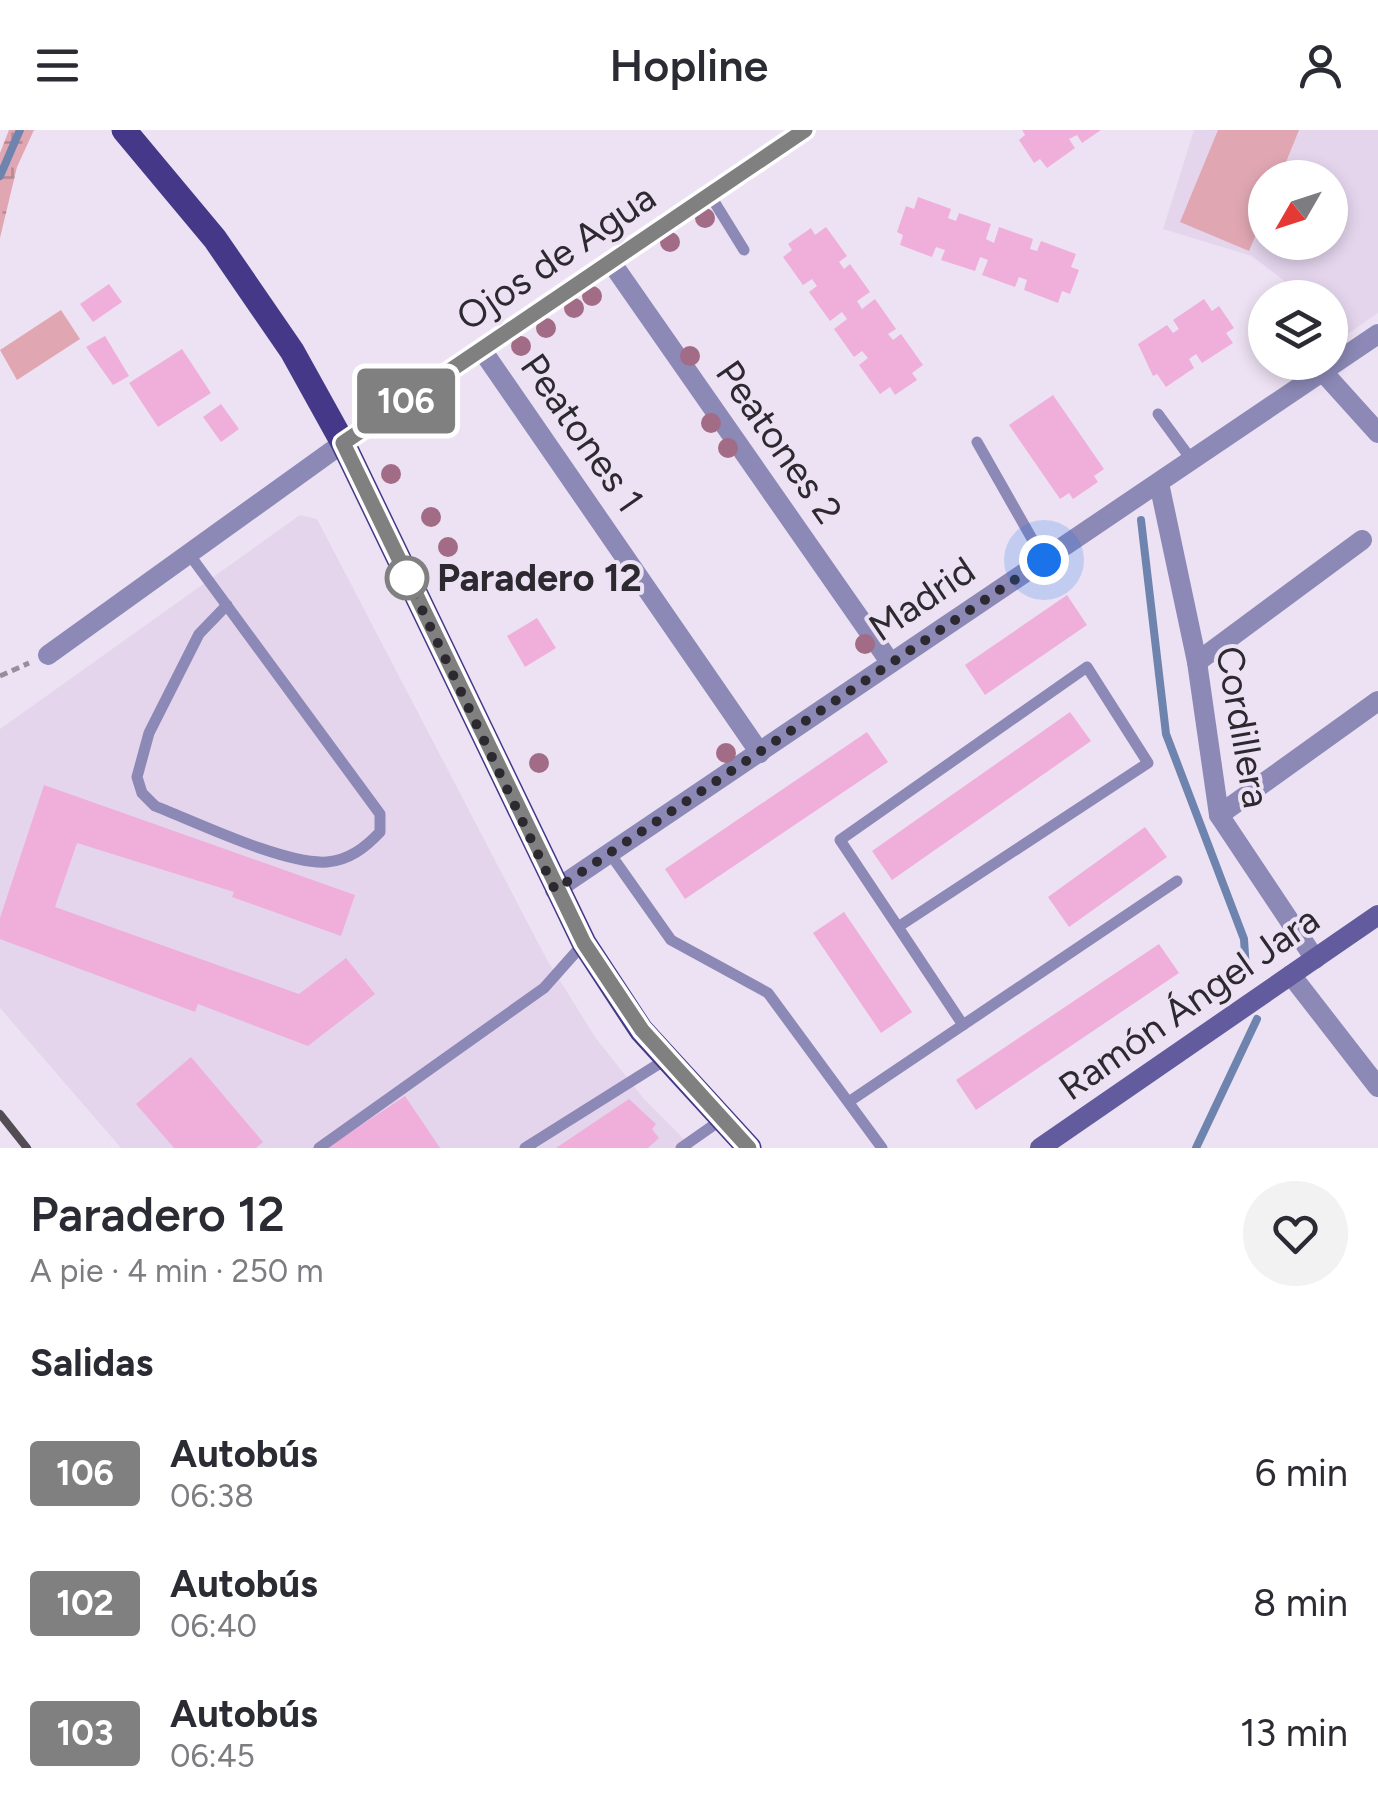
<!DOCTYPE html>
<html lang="es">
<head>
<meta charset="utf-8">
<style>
  :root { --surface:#fff; --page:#f2f2f3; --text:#2b2b33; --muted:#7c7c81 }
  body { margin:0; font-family:Figtree,sans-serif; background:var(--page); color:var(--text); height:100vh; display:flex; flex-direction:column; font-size:38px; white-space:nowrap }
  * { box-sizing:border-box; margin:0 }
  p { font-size:32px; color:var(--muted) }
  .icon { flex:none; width:55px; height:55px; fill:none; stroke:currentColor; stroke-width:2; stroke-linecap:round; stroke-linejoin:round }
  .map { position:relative; height:1018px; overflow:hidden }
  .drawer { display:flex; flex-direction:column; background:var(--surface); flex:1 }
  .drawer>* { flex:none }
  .badge { padding:0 20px; border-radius:8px; font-size:35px; line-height:65px }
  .needle { width:65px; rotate:231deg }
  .tools { position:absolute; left:1248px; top:30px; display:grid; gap:20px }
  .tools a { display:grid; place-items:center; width:100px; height:100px; border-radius:50%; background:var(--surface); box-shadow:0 5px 15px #0003; font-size:50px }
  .you { position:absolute; width:50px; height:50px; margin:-25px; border:8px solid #fff; border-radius:50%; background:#1a73e8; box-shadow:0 0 0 15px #1a73e833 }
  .map>.badge { position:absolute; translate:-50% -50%; box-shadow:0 0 0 5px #fff }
  h2 { padding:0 30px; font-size:38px; line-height:90px }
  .round { display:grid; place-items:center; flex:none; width:105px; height:105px; border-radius:52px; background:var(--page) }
  .summary { display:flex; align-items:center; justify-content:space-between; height:170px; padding:0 30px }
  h1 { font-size:48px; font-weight:600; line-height:75px }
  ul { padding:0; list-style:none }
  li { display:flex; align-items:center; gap:30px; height:130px; padding:0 30px }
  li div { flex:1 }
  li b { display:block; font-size:38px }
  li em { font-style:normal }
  li .badge { min-width:110px; font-weight:700; text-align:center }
  header { display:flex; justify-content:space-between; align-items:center; height:130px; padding:0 30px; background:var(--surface); font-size:45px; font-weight:600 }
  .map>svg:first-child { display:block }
  .built { fill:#e4d5ed; fill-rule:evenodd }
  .wetland { fill:url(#wetland-marsh) }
  .garden { fill:#e0a7b3 }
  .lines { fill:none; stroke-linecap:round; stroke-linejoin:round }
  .stream { stroke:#6e84af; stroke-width:8 }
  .building { fill:#efafda }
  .path { stroke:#968f9b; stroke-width:5; stroke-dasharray:8 5; stroke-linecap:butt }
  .service { stroke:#8c89b7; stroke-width:11 }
  .minor { stroke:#8c89b7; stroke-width:20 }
  .tertiary { stroke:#8c89b7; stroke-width:20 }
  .secondary { stroke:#625b9d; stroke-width:20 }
  .primary { stroke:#463889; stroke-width:25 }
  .rail { stroke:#524d55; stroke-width:8 }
  .tree { fill:#a26c86 }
  .line-casing { stroke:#fff; stroke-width:22 }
  .line { stroke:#808080; stroke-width:15 }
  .walk { stroke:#2d2930; stroke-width:10; stroke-dasharray:0 18 }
  .stop-dot { fill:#fff; stroke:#808080; stroke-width:5 }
  .labels { text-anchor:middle; stroke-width:8; stroke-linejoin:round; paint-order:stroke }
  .street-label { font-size:38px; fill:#2d2930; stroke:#ede2f3 }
  .stop-label { font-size:38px; font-weight:bold; fill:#2d2930; stroke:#ede2f3; text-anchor:start }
</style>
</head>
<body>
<header><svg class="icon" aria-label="menu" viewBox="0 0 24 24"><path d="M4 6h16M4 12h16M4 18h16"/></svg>Hopline<svg class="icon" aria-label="person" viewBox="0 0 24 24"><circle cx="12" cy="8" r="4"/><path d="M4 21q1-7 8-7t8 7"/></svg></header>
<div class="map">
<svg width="1378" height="1018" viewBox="0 0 1378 1018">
  <defs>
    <pattern id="wetland-marsh" width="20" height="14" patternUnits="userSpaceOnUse" patternTransform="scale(2.5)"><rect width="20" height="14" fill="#e0a7b3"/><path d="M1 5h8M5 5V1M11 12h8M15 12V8" fill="none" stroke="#b68892"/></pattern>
  </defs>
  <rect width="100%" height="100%" fill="#ede2f3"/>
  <g class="built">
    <path d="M1194,0H1378V183L1346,205L1335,203L1330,197V168L1305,167L1252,126L1163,99ZM1265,48H1330V112H1265Z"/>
    <polygon points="300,385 317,389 546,828 595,907 644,969 693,1018 121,1018 0,878 0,599"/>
  </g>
  <polygon class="wetland" points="9,0 34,0 17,37 0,108 0,23"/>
  <g class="garden">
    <polygon points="1218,0 1299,0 1280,47 1265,48 1265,83 1249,121 1180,92"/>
    <polygon points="61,180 80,209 17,250 0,220"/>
  </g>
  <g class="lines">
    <g class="stream">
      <polyline points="0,46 20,0"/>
      <polyline points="1141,390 1166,604 1244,809 1246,840"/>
      <polyline points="1196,1018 1257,889"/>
    </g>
  </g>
  <g class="building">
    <polygon points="1022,0 1101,0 1082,13 1077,5 1069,9 1075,18 1047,38 1040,29 1034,33 1019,10 1025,5"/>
    <polygon points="918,67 951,79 948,88 956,91 959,83 991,94 986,109 994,113 999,97 1033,109 1030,119 1037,121 1041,111 1076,124 1071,137 1079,140 1070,164 1062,161 1058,173 1024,160 1027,150 1019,147 1015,157 982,145 988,130 980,127 975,141 941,130 945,120 936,117 932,127 900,115 903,105 897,102 906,76 914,79"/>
    <polygon points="826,97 847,126 839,132 844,139 850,134 870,162 857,171 862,179 875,169 896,199 888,204 893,210 901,204 923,235 912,243 917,250 895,265 890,257 880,264 859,235 868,228 862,221 854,227 834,199 847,189 842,182 830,191 809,162 817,156 812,149 803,155 783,127 792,120 788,114 811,98 815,105"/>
    <polygon points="109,154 122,172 93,192 80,174"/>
    <polygon points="1204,169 1212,181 1219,176 1234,198 1226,203 1233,213 1202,233 1196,224 1189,229 1194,238 1166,257 1157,244 1153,246 1138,214 1167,195 1173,203 1179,199 1173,190"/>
    <polygon points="105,206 129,246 113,255 86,217"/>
    <polygon points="182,219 211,263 158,297 129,253"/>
    <polygon points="1053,265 1104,339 1094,346 1098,352 1073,369 1069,363 1060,369 1009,295"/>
    <polygon points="221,274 239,299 221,312 203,287"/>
    <polygon points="1067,465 1087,495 985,565 965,535"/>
    <polygon points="537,488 556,518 525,537 507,506"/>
    <polygon points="1070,582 1091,611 892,750 872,721"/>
    <polygon points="867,602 888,632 685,769 665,739"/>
    <polygon points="44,655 355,765 341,806 232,767 234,762 77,713 55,777 299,864 346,828 375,864 308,916 198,874 195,882 0,809 0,788"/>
    <polygon points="1145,697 1167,727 1069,797 1048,767"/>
    <polygon points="844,782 912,882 881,903 813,803"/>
    <polygon points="1159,814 1179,843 976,980 956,950"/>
    <polygon points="191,927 263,1012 256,1018 174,1018 136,974"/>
    <polygon points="405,966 440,1018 327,1018"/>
    <polygon points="629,969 656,994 652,999 659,1008 648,1018 556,1018"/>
  </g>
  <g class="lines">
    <polyline class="path" points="0,546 29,533"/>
    <g class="service">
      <polyline points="710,65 744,120"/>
      <polyline points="1158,284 1191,329"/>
      <polyline points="977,312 1044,430"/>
      <path d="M189,424L380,684V702C365,718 349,730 327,732C285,735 196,692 155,676L142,663L137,647L149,603L199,504L227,475"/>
      <polyline points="611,725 671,810 768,863 882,1018"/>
      <polyline points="898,797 840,710 1087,537 1148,633 898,797 963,895"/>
      <polyline points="850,971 1177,751"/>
      <polyline points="319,1018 544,858 584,813"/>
      <polyline points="525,1018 665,930"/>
      <polyline points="681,1018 721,990"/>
    </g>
    <g class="minor">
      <polyline points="611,132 890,532"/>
      <polyline points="482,220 760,623"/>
      <polyline points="1323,242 1378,303"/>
      <polyline points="1159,353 1197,532 1219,685 1315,829"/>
      <polyline points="48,525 343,313"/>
      <polyline points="1197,532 1362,410"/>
      <polyline points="1219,685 1378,571"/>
      <polyline points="1291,845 1378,957"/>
    </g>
    <g class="tertiary">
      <polyline points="343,313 805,0"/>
      <polyline points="555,760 1378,204"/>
    </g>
    <polyline class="secondary" points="1040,1018 1378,785"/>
    <polyline class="primary" points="124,0 215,109 292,221 343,313 584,813 641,900 749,1018"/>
    <polyline class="rail" points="0,984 27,1018"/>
  </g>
  <g class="tree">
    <circle cx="705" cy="88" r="10"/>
    <circle cx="670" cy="112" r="10"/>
    <circle cx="592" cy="166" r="10"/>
    <circle cx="574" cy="178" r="10"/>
    <circle cx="546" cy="198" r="10"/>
    <circle cx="521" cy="216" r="10"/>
    <circle cx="690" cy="226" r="10"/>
    <circle cx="711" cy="293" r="10"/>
    <circle cx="728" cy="318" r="10"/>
    <circle cx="391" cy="344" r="10"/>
    <circle cx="431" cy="387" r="10"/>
    <circle cx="448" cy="417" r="10"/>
    <circle cx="865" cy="514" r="10"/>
    <circle cx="726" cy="623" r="10"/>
    <circle cx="539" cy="633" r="10"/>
  </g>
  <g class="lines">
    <g class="line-casing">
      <polyline id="line" points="749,1018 642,900 584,813 343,313 805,0"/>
    </g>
    <use href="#line" class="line"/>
    <polyline class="walk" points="407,448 555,760 1044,430"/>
  </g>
  <circle class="stop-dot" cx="407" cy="448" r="20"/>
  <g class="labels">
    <g class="street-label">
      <text transform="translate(556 127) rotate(-34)" y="13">Ojos de Agua</text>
      <text transform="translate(582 303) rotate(55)" y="13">Peatones 1</text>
      <text transform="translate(779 312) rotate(55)" y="13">Peatones 2</text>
      <text transform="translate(922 469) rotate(-34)" y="13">Madrid</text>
      <text transform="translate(1243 597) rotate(80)" y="13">Cordillera</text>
      <text transform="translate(1189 873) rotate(-35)" y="13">Ramón Ángel Jara</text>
    </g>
    <g class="stop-label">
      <text x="437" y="461">Paradero 12</text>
    </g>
  </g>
</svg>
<div class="tools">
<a><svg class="needle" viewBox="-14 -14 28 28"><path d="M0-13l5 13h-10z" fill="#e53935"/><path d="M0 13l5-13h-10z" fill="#7c7c81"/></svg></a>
<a><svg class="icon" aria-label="layers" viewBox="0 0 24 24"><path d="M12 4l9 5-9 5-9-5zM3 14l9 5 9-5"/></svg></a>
</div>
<div class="you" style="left:1044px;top:430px"></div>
<b class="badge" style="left:406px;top:271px;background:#808080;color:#fff">106</b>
</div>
<section class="drawer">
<div class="summary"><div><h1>Paradero 12</h1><p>A pie · 4 min · 250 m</p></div><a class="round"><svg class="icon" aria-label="heart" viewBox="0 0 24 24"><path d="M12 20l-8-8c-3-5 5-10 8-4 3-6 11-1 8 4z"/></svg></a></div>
<h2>Salidas</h2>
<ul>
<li><span class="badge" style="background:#808080;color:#fff">106</span><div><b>Autobús</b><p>06:38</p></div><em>6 min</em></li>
<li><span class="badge" style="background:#808080;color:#fff">102</span><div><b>Autobús</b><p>06:40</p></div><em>8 min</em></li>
<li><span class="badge" style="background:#808080;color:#fff">103</span><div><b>Autobús</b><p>06:45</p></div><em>13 min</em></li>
</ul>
</section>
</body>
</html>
